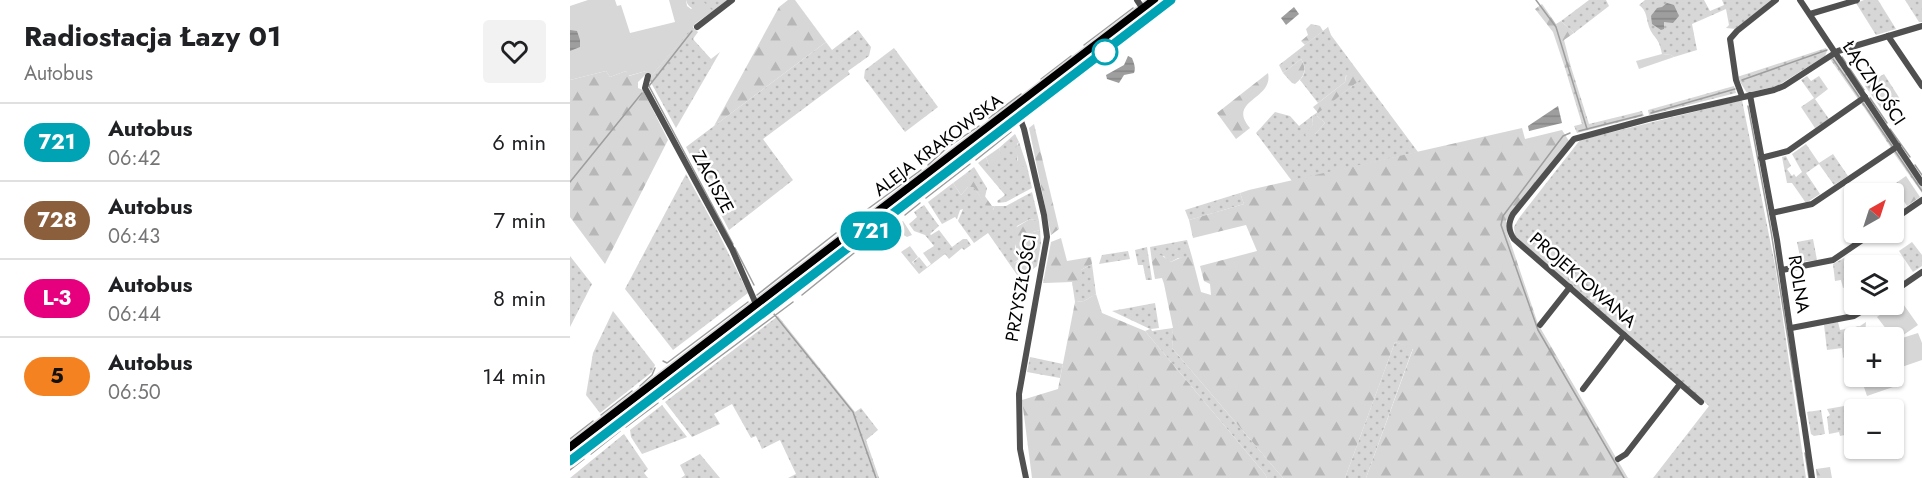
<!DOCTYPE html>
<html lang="pl">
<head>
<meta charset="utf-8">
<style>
  :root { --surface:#fff; --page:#f2f2f2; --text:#202124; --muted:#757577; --line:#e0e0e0 }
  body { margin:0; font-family:Jost,sans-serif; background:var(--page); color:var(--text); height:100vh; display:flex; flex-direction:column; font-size:22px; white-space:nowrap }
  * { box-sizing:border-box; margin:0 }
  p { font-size:20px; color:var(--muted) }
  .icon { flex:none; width:33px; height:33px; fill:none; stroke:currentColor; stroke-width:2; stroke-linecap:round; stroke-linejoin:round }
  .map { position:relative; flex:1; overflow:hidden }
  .drawer { display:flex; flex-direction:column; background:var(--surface); width:570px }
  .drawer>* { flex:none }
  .badge { padding:0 12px; border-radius:20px; font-size:21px; line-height:39px }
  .needle { width:39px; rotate:39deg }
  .buttons { position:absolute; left:1274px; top:183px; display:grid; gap:12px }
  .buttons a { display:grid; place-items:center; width:60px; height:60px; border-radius:6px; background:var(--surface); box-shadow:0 2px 4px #0004; font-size:30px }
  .map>.badge { position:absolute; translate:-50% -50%; box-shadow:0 0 0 3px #fff }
  .round { display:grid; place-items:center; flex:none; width:63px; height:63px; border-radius:6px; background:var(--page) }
  .head { display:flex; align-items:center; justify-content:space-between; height:102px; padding:0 24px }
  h1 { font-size:28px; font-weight:700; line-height:45px }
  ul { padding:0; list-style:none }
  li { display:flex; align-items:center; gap:18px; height:78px; padding:0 24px; border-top:2px solid var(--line) }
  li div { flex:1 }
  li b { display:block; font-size:22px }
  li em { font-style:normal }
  li .badge { min-width:66px; font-weight:700; text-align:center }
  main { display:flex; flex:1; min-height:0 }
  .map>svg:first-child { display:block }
  .grass { fill:url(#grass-dots) }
  .forest { fill:url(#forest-firs) }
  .garden { fill:#d7d7d7 }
  .water { fill:url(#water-rules) }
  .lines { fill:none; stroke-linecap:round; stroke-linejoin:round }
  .stream { stroke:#9e9e9e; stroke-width:1.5 }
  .major-casing { stroke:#dbdbdb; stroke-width:11 }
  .minor { stroke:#505050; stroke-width:6 }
  .major { stroke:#000; stroke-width:8 }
  .line-casing { stroke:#fff; stroke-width:14 }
  .line { stroke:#00a3b4; stroke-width:9 }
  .stop-dot { fill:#fff; stroke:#00a3b4; stroke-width:3 }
  .labels { text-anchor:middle; stroke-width:5; stroke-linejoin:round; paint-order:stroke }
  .street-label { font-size:18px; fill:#000; stroke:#fff }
</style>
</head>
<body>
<main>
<section class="drawer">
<div class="head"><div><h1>Radiostacja Łazy 01</h1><p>Autobus</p></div><a class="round"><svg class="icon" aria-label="heart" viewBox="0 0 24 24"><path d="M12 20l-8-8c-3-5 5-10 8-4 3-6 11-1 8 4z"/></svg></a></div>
<ul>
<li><span class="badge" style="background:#00a3b4;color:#fff">721</span><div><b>Autobus</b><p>06:42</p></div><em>6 min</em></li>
<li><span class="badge" style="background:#8b5e3c;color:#fff">728</span><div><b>Autobus</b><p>06:43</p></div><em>7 min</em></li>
<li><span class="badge" style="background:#e6007e;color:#fff">L-3</span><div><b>Autobus</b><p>06:44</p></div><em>8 min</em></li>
<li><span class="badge" style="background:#f58220;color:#111">5</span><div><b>Autobus</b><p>06:50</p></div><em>14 min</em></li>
</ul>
</section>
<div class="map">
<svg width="1352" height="478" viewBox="0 0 1352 478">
  <defs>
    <pattern id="grass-dots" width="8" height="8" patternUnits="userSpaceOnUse" patternTransform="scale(1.5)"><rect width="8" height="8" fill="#d7d7d7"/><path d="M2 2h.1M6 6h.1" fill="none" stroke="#b7b7b7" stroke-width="1.8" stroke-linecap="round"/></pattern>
    <pattern id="forest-firs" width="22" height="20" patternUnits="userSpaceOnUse" patternTransform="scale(1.5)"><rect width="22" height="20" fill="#d7d7d7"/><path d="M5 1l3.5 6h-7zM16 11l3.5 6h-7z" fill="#b7b7b7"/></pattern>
    <pattern id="water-rules" width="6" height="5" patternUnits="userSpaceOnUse" patternTransform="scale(1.5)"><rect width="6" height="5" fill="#9e9e9e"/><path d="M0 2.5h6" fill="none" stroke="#868686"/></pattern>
  </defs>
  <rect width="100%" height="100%" fill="#fff"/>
  <g class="grass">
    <path d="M116,0H158L143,11C132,10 119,12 116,0Z"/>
    <polygon points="1019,0 1036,0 1039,6 1004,33 991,21"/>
    <path d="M1075,0H1134L1140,11L1154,5L1152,0H1201L1166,29L1156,28L1159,25L1156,9L1122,24L1127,50L1104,57L1101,55L1092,54C1089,37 1084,39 1079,27C1076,17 1077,11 1069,5Z"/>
    <polygon points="1294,0 1308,0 1326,29 1306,35 1286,3"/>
    <polygon points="1335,0 1352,0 1352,22 1349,22"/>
    <polygon points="122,27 128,32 123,39 141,59 150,52 106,128 79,79"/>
    <path d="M758,27L761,35L848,152L722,181L686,133L705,112L720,116L729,126L742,116L743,124L738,132L745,134L755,123L745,114L785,84L776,75L775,82L748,103L730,80C736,73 736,67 731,59L713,73L709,65Z"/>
    <polygon points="288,30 301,47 299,56 278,71 280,74 193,139 223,180 159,230 116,147 256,42 262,50"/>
    <polygon points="324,48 368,107 335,132 294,78 295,70"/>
    <polygon points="1256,48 1257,51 1255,56 1207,86 1177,93 1167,77"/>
    <polygon points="1262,57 1265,58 1291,97 1288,99 1260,59"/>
    <polygon points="1001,67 1019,124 1072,111 1074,116 1007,133 1004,126 1012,124 995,68"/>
    <polygon points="1314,74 1330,99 1313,111 1295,86"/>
    <polygon points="1237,76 1241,81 1249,76 1258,89 1245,99 1259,119 1245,128 1231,107 1244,98 1231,80"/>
    <polygon points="1164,86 1166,93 1079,115 1078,110"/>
    <polygon points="1172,100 1205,265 1236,478 1083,478 1139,406 945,236 944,227 949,218 1010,140"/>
    <polygon points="1294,102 1324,146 1321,148 1291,103"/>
    <polygon points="445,134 449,142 447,144 447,160 453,166 457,166 462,188 436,202 428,203 427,201 435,195 408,163 416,157 419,165 430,151 429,148"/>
    <polygon points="1236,144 1249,163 1263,154 1278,176 1264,185 1249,164 1236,173 1250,194 1236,203 1222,183 1217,183 1212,157 1216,156 1221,166 1217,169 1222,176 1224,174 1226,177 1232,172 1222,154"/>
    <polygon points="1327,151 1352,187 1352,193 1323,152"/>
    <polygon points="404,167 417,188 415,197 395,174"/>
    <polygon points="116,174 148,232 178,293 103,350 55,289"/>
    <path d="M383,183L391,195L398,187H403C412,196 411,203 423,210L425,206H436L462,192L469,221L460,219L447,226C443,239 447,249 444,263C462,254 457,247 463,232L470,230L471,243L467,266L450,279L418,233L404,243L388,221L393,209L390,210L387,219L385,217L372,224L358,202Z"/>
    <polygon points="670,193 674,204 619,220 615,210"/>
    <polygon points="354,205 369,226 360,234 361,235 369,230 382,247 393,239 397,239 401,245 394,250 392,248 379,259 375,254 349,274 331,252 340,246 348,257 342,262 345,265 343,262 349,257 357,267 361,264 353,253 364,246 355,235 344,231 339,224 347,217 344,212"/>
    <polygon points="1243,239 1247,260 1231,262 1227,242"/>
    <polygon points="617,240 622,257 608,258 601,262 597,260 594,256 587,258 582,262 580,247"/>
    <polygon points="1342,242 1352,255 1352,266 1343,272 1329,251"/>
    <polygon points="577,247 582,280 576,280 573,265 568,265 565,250"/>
    <polygon points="558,251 560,259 529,264 532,255"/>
    <polygon points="0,256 22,284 0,327"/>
    <polygon points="1274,258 1284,273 1284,282 1273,288 1271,280 1265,281 1263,264"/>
    <polygon points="522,264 526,294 514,301 505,302 502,282 506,279 511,270"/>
    <polygon points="585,303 589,328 581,329 582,331 603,328 602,348 713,478 697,478 695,474 575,331 580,329 542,311"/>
    <polygon points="43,311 85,365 82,372 30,413 16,395 23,353"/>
    <polygon points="208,316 285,412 291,408 308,430 296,440 309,478 218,478 226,474 210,440 192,449 186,436 181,438 162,404 144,414 150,424 122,437 95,402"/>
    <polygon points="1268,322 1270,330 1290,326 1296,322 1295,337 1284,338 1284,350 1273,358 1272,348 1257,350 1254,325"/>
    <polygon points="825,342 843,348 796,478 775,478"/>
    <polygon points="460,357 493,364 490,378 457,372"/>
    <polygon points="92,405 117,437 72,454 61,437 60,430"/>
    <polygon points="1280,405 1284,433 1270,436 1269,432 1259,434 1257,417 1260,415 1257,409"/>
    <polygon points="1251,410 1255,434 1244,436 1241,434 1237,412"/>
    <polygon points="54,434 78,469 74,473 78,478 0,478"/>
    <polygon points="130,454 150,478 111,478 115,475 110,465"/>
  </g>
  <g class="forest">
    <polygon points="218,0 225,0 256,42 144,126 209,7"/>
    <polygon points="972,4 986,24 991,21 1004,33 994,40 1001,67 995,68 983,32 965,9"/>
    <polygon points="741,24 750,26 753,31 735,45 731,41 738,35 736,29"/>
    <polygon points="1092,54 1101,55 1104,57 1069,69 1066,61"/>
    <path d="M731,59C737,69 735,76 725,84L722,83L713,73Z"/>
    <polygon points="36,71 40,77 56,71 59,76 76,71 77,73 68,82 68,88 73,90 98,140 35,264 0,217 0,80"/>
    <polygon points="782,71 785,72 790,80 748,113 743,107 775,82 777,73"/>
    <path d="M698,73C704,100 656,100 680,128L666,139L647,113Z"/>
    <polygon points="745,114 755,123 745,134 738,137 735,135 743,124 742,116"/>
    <polygon points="464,124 489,229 481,235 459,128"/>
    <polygon points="952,128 955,139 992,130 999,141 939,216 936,221 937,232 968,324 1058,478 796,478 843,349 825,342 775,478 713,478 602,348 603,328 594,284 592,278 585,279 582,262 587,256 591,255 601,262 612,257 622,257 631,292 641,295 640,284 634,281 630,266 687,251 676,225 623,238 619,220 674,204 670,193 679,190"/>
    <polygon points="449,142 457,166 452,166 448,163 446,147"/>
    <polygon points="429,148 431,154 426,164 419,165 416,157"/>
    <path d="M395,174L404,181L422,206H425L422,211C412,206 411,195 403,187H398L391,195L383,183Z"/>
    <polygon points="1336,176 1350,197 1337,206 1323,185"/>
    <polygon points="460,219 469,221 470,230 463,232 459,251 444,263 442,259 447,250 443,238 445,228"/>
    <polygon points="333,221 342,235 337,237 330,233 329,241 324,244 316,234"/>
    <polygon points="491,238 497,261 521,257 522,264 511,270 513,278 502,282 475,283 473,283 481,242"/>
    <polygon points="526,294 532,313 575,331 695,474 697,478 462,478 452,400 488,389 505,302 514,301"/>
    <polygon points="1260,467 1262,478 1247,478 1246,469"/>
  </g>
  <g class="garden">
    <polygon points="18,0 45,0 47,6 51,5 60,33 105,22 99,0 116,0 117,6 121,9 132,0 143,11 126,23 79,79 76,71 58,76 56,71 40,77 36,71 0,80 0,6"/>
    <polygon points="1331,301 1348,325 1326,340 1348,333 1352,343 1352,360 1323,370 1323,338 1307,317"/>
    <polygon points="1304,376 1320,377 1323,387 1297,396 1292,381"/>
  </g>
  <g class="water">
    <polygon points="1097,3 1104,5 1109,16 1103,23 1094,22 1094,29 1091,30 1082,24 1081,16 1087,8 1092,7"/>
    <polygon points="724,7 729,14 716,25 711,18"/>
    <polygon points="0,30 7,31 10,40 10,47 0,51"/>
    <path d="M558,56L562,58C564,63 566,68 564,73L554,75L549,83L537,79L536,75L554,65Z"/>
    <polygon points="988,106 992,123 959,131 958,126"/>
    <polygon points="1290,332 1290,337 1284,338 1284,346 1278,349 1275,333"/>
  </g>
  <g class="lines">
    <g class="stream">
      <polyline points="966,0 986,27 1017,129"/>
      <polyline points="122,31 79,86 163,244"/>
      <polyline points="514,45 563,8"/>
      <polyline points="1272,57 1294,90"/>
      <polyline points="1263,59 1289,97"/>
      <polyline points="471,79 501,56"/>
      <polyline points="1172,80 1257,50"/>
      <polyline points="1300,98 1317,123"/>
      <polyline points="1293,103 1322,146"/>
      <polyline points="1178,106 1201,231 1230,416"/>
      <polyline points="1081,113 1165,89"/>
      <polyline points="419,118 451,94"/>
      <polyline points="1320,129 1340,157"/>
      <polyline points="1009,131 1072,115"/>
      <polyline points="1000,133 993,136 933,216 931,225 968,330 1054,478"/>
      <polyline points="1325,151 1352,191"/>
      <polyline points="406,160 441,132"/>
      <polyline points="358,165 378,147 409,126"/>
      <polyline points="1345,165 1352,175"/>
      <polyline points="0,182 72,93"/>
      <polyline points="356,198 400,164"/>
      <polyline points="335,215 350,203"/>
      <polyline points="280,222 351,170"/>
      <polyline points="303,239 329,219"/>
      <polyline points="165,248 184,285"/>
      <polyline points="187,295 266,233"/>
      <polyline points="232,295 284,253"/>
      <polyline points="204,314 283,412 306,478"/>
      <polyline points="93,361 97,363 178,302"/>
      <polyline points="70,386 82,375 85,368"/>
      <polyline points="93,399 223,302"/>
      <polyline points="31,415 62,391"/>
      <polyline points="56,427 88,403"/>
      <polyline points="0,439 23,421"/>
      <polyline points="1235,453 1239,478"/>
      <polyline points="21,454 50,431"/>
      <polyline points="0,470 14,459"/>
    </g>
    <g class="major-casing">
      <g id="major">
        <polyline points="0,447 584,0"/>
        <polyline points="0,460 601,0"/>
      </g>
    </g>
    <g class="minor">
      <polyline points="567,0 573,9"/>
      <polyline points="1230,0 1352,183"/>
      <polyline points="1240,14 1287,0"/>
      <polyline points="127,27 162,0"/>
      <polyline points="1318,36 1352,86"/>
      <polyline points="78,76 75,88 162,249 186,304"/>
      <polyline points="1180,95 1207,240 1242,478"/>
      <polyline points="1172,96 1166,80 1160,39 1167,31 1206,0"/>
      <polyline points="448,113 454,129 474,215 477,237 449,394 450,449 456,478"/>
      <polyline points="1191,158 1218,151 1295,97"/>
      <polyline points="1202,213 1242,204 1328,146"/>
      <polyline points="1323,220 1352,200"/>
      <polyline points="1212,270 1263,260 1304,232"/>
      <polyline points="1323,292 1352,272"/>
      <polyline points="970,325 1000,287"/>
      <polyline points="1221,328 1284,316 1304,304"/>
      <polyline points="1013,389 1054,335"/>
      <path d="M1131,402L944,239C938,230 938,223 943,214L1004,139L1078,119L1204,90L1214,86L1268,51L1352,26"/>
      <polyline points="1048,459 1056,454 1110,384"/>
    </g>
    <use href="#major" class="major"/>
  </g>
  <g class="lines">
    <g class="line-casing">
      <polyline id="line" points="0,461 601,0"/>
    </g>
    <use href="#line" class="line"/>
  </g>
  <circle class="stop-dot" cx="535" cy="52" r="12"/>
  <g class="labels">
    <g class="street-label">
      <text transform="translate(1304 83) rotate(56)" y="6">ŁĄCZNOŚCI</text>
      <text transform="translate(368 145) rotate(-37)" y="6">ALEJA KRAKOWSKA</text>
      <text transform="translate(143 182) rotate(62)" y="6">ZACISZE</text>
      <text transform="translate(1013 280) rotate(41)" y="6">PROJEKTOWANA</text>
      <text transform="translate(1229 284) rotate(81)" y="6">ROLNA</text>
      <text transform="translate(451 288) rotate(-80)" y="6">PRZYSZŁOŚCI</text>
    </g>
  </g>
</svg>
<div class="buttons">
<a><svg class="needle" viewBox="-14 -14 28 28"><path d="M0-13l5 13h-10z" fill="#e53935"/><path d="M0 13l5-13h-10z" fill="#757577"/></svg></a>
<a><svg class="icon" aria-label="layers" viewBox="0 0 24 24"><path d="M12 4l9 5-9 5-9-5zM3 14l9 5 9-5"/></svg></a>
<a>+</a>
<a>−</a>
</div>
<b class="badge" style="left:301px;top:231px;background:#00a3b4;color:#fff">721</b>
</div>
</main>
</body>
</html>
